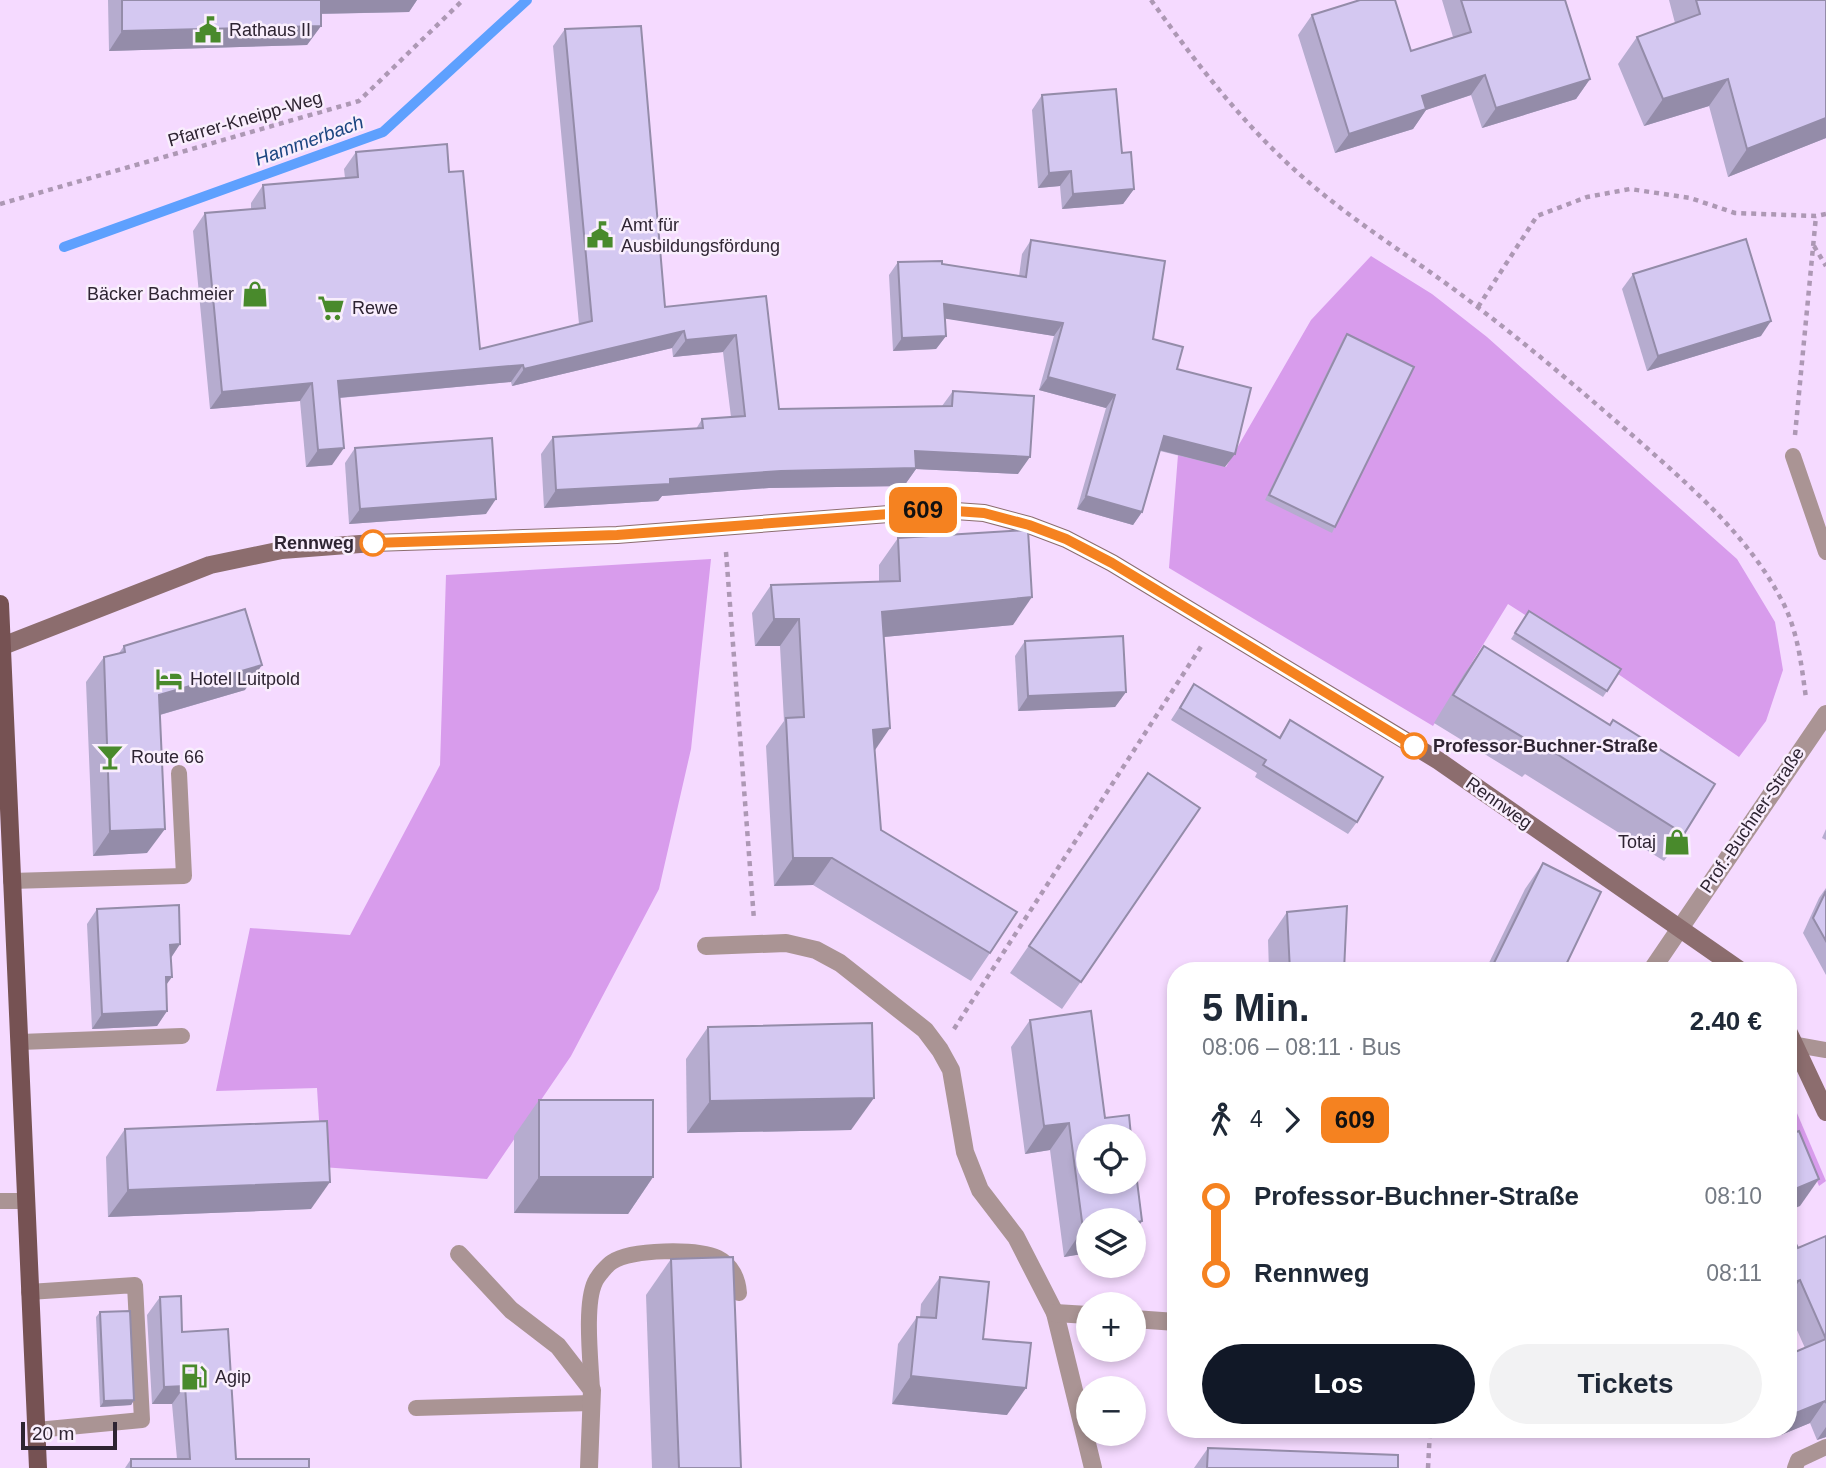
<!DOCTYPE html>
<html lang="de">
<head>
<meta charset="utf-8">
<style>
  :root { --surface:#fff; --page:#f2f2f3; --text:#1f2937; --muted:#747a83; --accent:#111827 }
  body { margin:0; font-family:Helvetica,sans-serif; background:var(--page); color:var(--text); height:100vh; display:flex; flex-direction:column; font-size:26px; white-space:nowrap }
  * { box-sizing:border-box; margin:0 }
  p { font-size:23px; color:var(--muted) }
  .icon { flex:none; width:38px; height:38px; fill:none; stroke:currentColor; stroke-width:2; stroke-linecap:round; stroke-linejoin:round }
  .map { position:relative; flex:1; overflow:hidden }
  .drawer { position:absolute; left:1167px; top:962px; width:630px; height:476px; display:flex; flex-direction:column; background:var(--surface); border-radius:28px; box-shadow:0 4px 10px #0003 }
  .drawer>* { flex:none }
  .badge { padding:0 14px; border-radius:10px; font-size:24px; line-height:46px }
  .tools { position:absolute; left:1076px; top:1124px; display:grid; gap:14px }
  .tools a { display:grid; place-items:center; width:70px; height:70px; border-radius:50%; background:var(--surface); box-shadow:0 4px 10px #0003; font-size:35px }
  .scale { position:absolute; left:21px; bottom:18px; width:96px; box-sizing:border-box; padding-left:7px; border:4px solid #2e2432; border-top:0; font-size:19px; line-height:24px; white-space:nowrap; color:#2e2432; -webkit-text-stroke:5px #f9eefd; paint-order:stroke }
  .map>.badge { position:absolute; translate:-50% -50%; box-shadow:0 0 0 4px #fff }
  .legs { display:flex; align-items:center; gap:10px; height:77px; padding:0 35px; font-size:23px }
  .legs p { margin-inline-start:auto }
  .headline { display:flex; align-items:center; justify-content:space-between; height:119px; padding:0 35px }
  h1 { font-size:38px; font-weight:800; line-height:52px }
  .cta { display:flex; gap:14px; margin-top:auto; padding:14px 35px }
  .cta a { flex:1; height:80px; border-radius:42px; background:var(--accent); color:#fff; font-size:28px; font-weight:800; line-height:80px; text-align:center }
  .cta a+a { background:var(--page); color:var(--text) }
  ul { padding:0 35px; list-style:none }
  li { display:flex; align-items:center; gap:24px; height:77px; font-size:26px }
  li i { display:grid; place-items:center; width:10px; height:100%; margin:0 9px; background:currentColor }
  li i::after { content:''; width:18px; height:18px; margin:-9px; border:5px solid; border-radius:50%; background:var(--surface) }
  li p { margin-inline-start:auto }
  li:first-child i { background:linear-gradient(#0000 50%,currentColor 0) }
  li:last-child i { background:linear-gradient(currentColor 50%,#0000 0) }
  .map>svg:first-child { display:block }
  .green { fill:#d89cec }
  .lines { fill:none; stroke-linecap:round; stroke-linejoin:round }
  .stream { stroke:#5ea0fe; stroke-width:10 }
  .path { stroke:#ad98b4; stroke-width:4.5; stroke-dasharray:5 5; stroke-linecap:butt }
  .lane { stroke:#aa9494; stroke-width:16 }
  .street { stroke:#aa9494; stroke-width:18 }
  .secondary { stroke:#8c6d6e; stroke-width:18 }
  .primary { stroke:#765253; stroke-width:18 }
  .wall { fill:#b6accf }
  .shaded-wall { fill:#948ca9 }
  .building { fill:#d4c8f1; stroke:#948ca9; stroke-width:2 }
  .line-1-casing { stroke:#fff; stroke-width:16 }
  .line-1 { stroke:#f58220; stroke-width:10 }
  .stop-1-dot { fill:#fff; stroke:#f58220; stroke-width:3.5 }
  .labels { text-anchor:middle; stroke-width:5; stroke-linejoin:round; paint-order:stroke }
  .poi-label { font-size:18px; fill:#2e2432; stroke:#f9eefd; text-anchor:start }
  .street-label { font-size:18px; fill:#2e2432; stroke:#f9eefd }
  .stop-label { font-size:18px; font-weight:bold; fill:#2e2432; stroke:#f9eefd; text-anchor:end }
  .water-label { font-size:19px; font-style:italic; fill:#1b4580; stroke:#f9eefd }
</style>
</head>
<body>
<div class="map">
<svg width="1826" height="1468" viewBox="0 0 1826 1468">
  <rect width="100%" height="100%" fill="#f5daff"/>
  <g class="green">
    <polygon points="1371,256 1432,294 1487,337 1737,559 1775,622 1783,670 1766,721 1739,757 1618,674 1508,604 1433,726 1169,568 1178,455 1226,467 1311,320"/>
    <polygon points="711,559 691,749 659,889 571,1056 487,1179 322,1167 317,1088 216,1091 250,928 350,935 440,765 446,575"/>
    <polygon points="1788,1092 1826,1181 1819,1186 1789,1112"/>
  </g>
  <g class="lines">
    <polyline class="stream" points="64,247 383,132 527,0"/>
    <g class="path">
      <path d="M1151,0C1201,70 1252,136 1318,190C1370,233 1428,268 1480,309C1535,351 1587,396 1639,441C1692,488 1746,534 1780,597C1798,629 1801,663 1806,698"/>
      <polyline points="0,204 359,101 463,0"/>
      <polyline points="1814,246 1826,266"/>
      <polyline points="1478,307 1537,216 1587,197 1630,189 1690,198 1735,213 1816,216 1826,214"/>
      <polyline points="1795,435 1816,216"/>
      <polyline points="726,552 754,920"/>
      <polyline points="954,1029 1202,645"/>
      <polyline points="1428,1468 1430,1430"/>
    </g>
    <g class="lane">
      <polyline points="1793,456 1826,552"/>
      <polyline points="11,881 184,876 179,773"/>
      <polyline points="20,1042 182,1036"/>
      <polyline points="1797,1045 1826,1050"/>
      <polyline points="0,1201 25,1201"/>
      <polyline points="29,1292 135,1285 142,1420 37,1430"/>
      <path d="M592,1390C591,1364 584,1305 595,1282C597,1277 607,1265 612,1262C631,1249 697,1248 718,1258C732,1265 738,1279 739,1293"/>
      <polyline points="416,1408 591,1403"/>
      <polyline points="1795,1468 1798,1460 1826,1447"/>
    </g>
    <g class="street">
      <polyline points="706,946 786,943 816,950 840,963 925,1030 940,1050 951,1070 965,1152 980,1190 1016,1237 1055,1313 1093,1468"/>
      <polyline points="1651,971 1826,714"/>
      <polyline points="459,1254 511,1310 558,1346 592,1390 589,1468"/>
      <polyline points="1055,1313 1088,1315"/>
      <polyline points="1134,1319 1176,1322"/>
    </g>
    <g class="secondary">
      <polyline points="0,647 210,565 282,550 373,543 617,535 941,510 984,513 1029,525 1066,539 1112,563 1439,761 1741,971"/>
      <polyline points="1788,1031 1826,1112"/>
    </g>
    <polyline class="primary" points="0,604 38,1468"/>
  </g>
  <g class="wall">
    <polygon points="108,0 417,0 409,12 321,14 321,26 307,45 109,51"/>
    <polygon points="1442,0 1565,0 1590,79 1576,99 1482,128 1471,95 1426,110 1413,129 1335,153 1298,35 1312,15 1411,51 1453,37"/>
    <polygon points="1669,0 1826,0 1826,138 1728,177 1709,106 1644,126 1618,64 1637,37 1675,23"/>
    <polygon points="565,29 665,307 766,296 779,409 942,406 953,391 1018,474 916,469 904,486 769,488 662,496 658,501 544,508 541,454 553,437 696,429 702,419 731,417 723,352 673,357 672,348 512,386 511,382 340,398 332,465 306,467 300,401 210,409 193,231 205,213 251,209 251,203 263,185 345,178 344,169 356,152 449,172 480,349 579,324 553,46"/>
    <polygon points="1042,95 1122,153 1134,189 1123,204 1062,209 1060,186 1038,188 1032,110"/>
    <polygon points="1031,240 1153,339 1177,369 1225,467 1160,451 1142,512 1133,525 1077,509 1106,408 1039,390 1054,336 945,318 946,336 936,349 893,351 889,275 898,262 942,264 1019,276 1022,254"/>
    <polygon points="1633,274 1761,336 1647,371 1622,289"/>
    <polygon points="1347,334 1335,527 1332,533 1265,500 1343,339"/>
    <polygon points="355,448 486,514 349,524 345,463"/>
    <polygon points="898,538 1013,625 884,637 874,751 881,830 990,953 971,981 813,885 774,886 766,746 784,721 780,646 755,646 752,613 771,585 879,582 879,565"/>
    <polygon points="1529,611 1607,691 1603,697 1511,639"/>
    <polygon points="1025,641 1126,692 1115,707 1018,711 1015,656"/>
    <polygon points="124,646 245,690 160,715 147,853 93,856 86,682 104,657 119,653"/>
    <polygon points="1484,646 1684,834 1664,861 1525,774 1522,777 1434,723 1464,674"/>
    <polygon points="1194,684 1279,737 1290,720 1357,822 1348,834 1255,777 1257,773 1171,720"/>
    <polygon points="1148,773 1200,808 1062,1009 1010,973"/>
    <polygon points="1826,829 1826,840 1822,838"/>
    <polygon points="1543,863 1563,971 1485,971 1525,889"/>
    <polygon points="1826,888 1826,975 1803,933 1819,898"/>
    <polygon points="97,909 180,944 171,958 166,985 167,1011 157,1026 92,1029 87,924"/>
    <polygon points="1287,912 1344,971 1269,971 1268,940"/>
    <polygon points="1030,1020 1105,1118 1142,1221 1134,1233 1134,1220 1088,1253 1064,1257 1050,1150 1025,1154 1011,1047"/>
    <polygon points="708,1027 851,1130 687,1133 686,1059"/>
    <polygon points="539,1100 653,1177 628,1214 514,1213 514,1136"/>
    <polygon points="125,1129 311,1209 108,1217 106,1157"/>
    <polygon points="1826,1236 1826,1437 1817,1440 1810,1423 1781,1435 1778,1430 1788,1430 1788,1355 1805,1348 1788,1310 1788,1237 1798,1248"/>
    <polygon points="671,1259 741,1468 652,1468 646,1295"/>
    <polygon points="940,1277 983,1339 1007,1415 892,1404 898,1344 917,1317 920,1317 921,1304"/>
    <polygon points="160,1297 182,1332 236,1459 309,1468 125,1468 131,1459 177,1459 172,1404 152,1404 147,1315"/>
    <polygon points="100,1312 134,1400 131,1405 100,1407 96,1317"/>
    <polygon points="1208,1448 1398,1468 1194,1468"/>
  </g>
  <g class="shaded-wall">
    <polygon points="318,0 417,0 409,12 308,14"/>
    <polygon points="321,26 307,45 109,51 122,31"/>
    <polygon points="1485,75 1471,95 1426,110 1413,129 1335,153 1349,134 1422,96"/>
    <polygon points="1590,79 1576,99 1482,128 1496,108"/>
    <polygon points="1728,79 1709,106 1644,126 1663,99"/>
    <polygon points="1826,118 1826,138 1728,177 1747,149"/>
    <polygon points="1071,171 1060,186 1038,188 1049,173"/>
    <polygon points="1134,189 1123,204 1062,209 1073,194"/>
    <polygon points="944,304 1063,323 1054,336 935,317"/>
    <polygon points="1771,321 1761,336 1647,371 1658,356"/>
    <polygon points="684,331 672,348 512,386 524,369"/>
    <polygon points="736,335 723,352 673,357 686,340"/>
    <polygon points="946,336 936,349 893,351 902,338"/>
    <polygon points="523,365 511,382 326,399 338,381"/>
    <polygon points="1048,377 1115,395 1106,408 1039,390"/>
    <polygon points="312,383 300,401 210,409 222,392"/>
    <polygon points="1164,436 1235,454 1225,467 1155,449"/>
    <polygon points="344,448 332,465 306,467 318,450"/>
    <polygon points="915,451 1030,457 1018,474 916,469 904,486 769,488 662,496 658,501 544,508 556,490 670,479"/>
    <polygon points="1086,496 1142,512 1133,525 1077,509"/>
    <polygon points="496,499 486,514 349,524 360,509"/>
    <polygon points="1032,597 1013,625 862,639 882,612"/>
    <polygon points="774,619 799,619 780,646 755,646"/>
    <polygon points="262,665 245,690 142,720 159,695"/>
    <polygon points="1126,692 1115,707 1018,711 1028,696"/>
    <polygon points="890,728 871,756 873,730"/>
    <polygon points="165,829 147,853 93,856 110,831"/>
    <polygon points="793,858 832,858 813,885 774,886"/>
    <polygon points="180,944 170,959 170,945"/>
    <polygon points="166,977 172,977 161,992"/>
    <polygon points="167,1011 157,1026 92,1029 102,1014"/>
    <polygon points="874,1098 851,1130 687,1133 710,1101"/>
    <polygon points="1069,1123 1050,1150 1025,1154 1044,1126"/>
    <polygon points="539,1177 653,1177 628,1214 514,1213"/>
    <polygon points="1819,1179 1800,1206 1788,1211 1788,1192"/>
    <polygon points="330,1182 311,1209 108,1217 128,1190"/>
    <polygon points="1142,1221 1134,1233 1134,1223"/>
    <polygon points="1083,1229 1088,1229 1088,1253 1064,1257"/>
    <polygon points="1800,1280 1788,1297 1788,1285"/>
    <polygon points="911,1376 1026,1388 1007,1415 892,1404"/>
    <polygon points="185,1386 172,1404 152,1404 164,1387"/>
    <polygon points="134,1400 131,1405 100,1407 104,1401"/>
    <polygon points="1825,1401 1810,1423 1781,1435 1784,1430 1788,1430 1788,1424 1796,1413"/>
    <polygon points="1826,1427 1826,1437 1817,1440"/>
  </g>
  <g class="building">
    <polygon points="122,0 321,0 321,26 122,31"/>
    <polygon points="1360,0 1395,0 1411,51 1471,32 1461,0 1565,0 1590,79 1496,108 1485,75 1422,96 1426,109 1349,134 1312,15"/>
    <polygon points="1696,0 1826,0 1826,118 1747,149 1728,79 1663,99 1637,37 1700,14"/>
    <polygon points="641,26 665,307 766,296 779,409 952,406 953,391 1034,396 1030,457 915,451 916,468 781,471 670,479 670,484 556,490 553,437 703,428 702,419 745,416 736,335 686,340 684,331 524,369 523,365 338,381 344,448 318,450 312,383 222,392 205,213 265,208 263,185 358,177 356,152 447,144 449,172 463,171 480,349 592,321 565,29"/>
    <polygon points="1116,89 1122,153 1131,152 1134,189 1073,194 1071,171 1049,173 1042,95"/>
    <polygon points="1746,239 1771,321 1658,356 1633,274"/>
    <polygon points="1031,240 1165,261 1153,339 1183,347 1177,369 1251,388 1235,454 1164,436 1142,512 1086,496 1115,395 1048,377 1063,323 944,304 946,336 902,338 898,262 942,261 942,264 1026,277"/>
    <polygon points="1347,334 1414,367 1335,527 1269,495"/>
    <polygon points="492,438 496,499 360,509 355,448"/>
    <polygon points="1028,530 1032,597 882,612 890,728 873,730 881,830 1017,912 990,953 832,858 793,858 786,718 804,717 799,619 774,619 771,585 900,581 898,538"/>
    <polygon points="245,609 262,665 159,695 165,829 110,831 104,657 125,652 124,646"/>
    <polygon points="1529,611 1621,669 1607,691 1515,633"/>
    <polygon points="1123,636 1126,692 1028,696 1025,641"/>
    <polygon points="1484,646 1610,725 1613,720 1715,784 1684,834 1544,746 1542,749 1453,695"/>
    <polygon points="1194,684 1280,738 1290,720 1383,777 1357,822 1263,765 1266,760 1180,708"/>
    <polygon points="1148,773 1200,808 1081,982 1029,946"/>
    <polygon points="1543,863 1601,892 1563,971 1490,971"/>
    <polygon points="1826,891 1826,941 1813,918"/>
    <polygon points="179,905 180,944 170,945 172,977 166,977 167,1011 102,1014 97,909"/>
    <polygon points="1347,906 1344,971 1290,971 1287,912"/>
    <polygon points="1091,1011 1105,1118 1129,1115 1131,1136 1088,1136 1088,1181 1134,1181 1134,1157 1142,1221 1134,1223 1134,1220 1088,1220 1088,1229 1083,1229 1069,1123 1044,1126 1030,1020"/>
    <polygon points="872,1023 874,1098 710,1101 708,1027"/>
    <rect x="539" y="1100" width="114" height="77"/>
    <polygon points="327,1121 330,1182 128,1190 125,1129"/>
    <polygon points="1799,1131 1819,1179 1788,1192 1788,1135"/>
    <polygon points="1792,1236 1798,1248 1826,1236 1826,1403 1825,1401 1796,1413 1788,1396 1788,1355 1826,1339 1800,1280 1788,1285 1788,1237"/>
    <polygon points="733,1257 741,1468 679,1468 671,1259"/>
    <polygon points="940,1277 989,1282 983,1339 1031,1343 1026,1388 911,1376 917,1317 936,1318"/>
    <polygon points="181,1296 182,1332 228,1329 236,1459 309,1459 309,1468 131,1468 131,1459 190,1459 185,1386 164,1387 160,1297"/>
    <polygon points="130,1311 134,1400 104,1401 100,1312"/>
    <polygon points="1208,1448 1398,1455 1398,1468 1207,1468"/>
  </g>
  <g class="lines">
    <g class="line-1-casing">
      <polyline id="line-1" points="373,543 617,535 941,510 984,513 1029,525 1066,539 1112,563 1414,746"/>
    </g>
    <use href="#line-1" class="line-1"/>
  </g>
  <defs>
    <g id="civic-bare" transform="scale(2.1)"><path d="M-.6-6.5H3V-4.5H.6V-3L4-1V1h2V6H-6V1h2V-1L-.6-3ZM-1.2 2.5V6h2.4V2.5Z" fill="#498a2c" stroke="#f9eefd" stroke-width="2.5" paint-order="stroke"/></g>
    <g id="shop-bare" transform="scale(2.1)"><path d="M-5-2.5h2.3a2.7 3.5 0 0 1 5.4 0H5L5.5 6h-11ZM-1.5-2.5h3a1.5 2.3 0 0 0-3 0Z" fill="#498a2c" stroke="#f9eefd" stroke-width="2.5" paint-order="stroke"/></g>
    <g id="supermarket-bare" transform="scale(2.1)"><path d="M-6-5.5h2.5l.6 2H6L4.5 2H-2.5L-4.4-4H-6ZM-1.5 3.2a1.3 1.3 0 1 0 .1 0ZM3 3.2a1.3 1.3 0 1 0 .1 0Z" fill="#498a2c" stroke="#f9eefd" stroke-width="2.5" paint-order="stroke"/></g>
    <g id="hotel-bare" transform="scale(2.1)"><path d="M-6-4.5h1.5V1H6V5H4.5V3h-9V5H-6ZM-4 0a1.8 1.8 0 1 1 3.6 0ZM.5 0V-2.5h3Q6-2.5 6 0Z" fill="#498a2c" stroke="#f9eefd" stroke-width="2.5" paint-order="stroke"/></g>
    <g id="bar-bare" transform="scale(2.1)"><path d="M-6-5H6L.8 .8V4.5H3.5V6h-7V4.5H-.8V.8Z" fill="#498a2c" stroke="#f9eefd" stroke-width="2.5" paint-order="stroke"/></g>
    <g id="fuel-bare" transform="scale(2.1)"><path d="M-5.5-6h7V0h2V4h1.3V-2.5L3-4.5l.8-.8L6-3V5H2.5V1h-1V6h-7ZM-4.2-4.7v3.2H.2V-4.7Z" fill="#498a2c" stroke="#f9eefd" stroke-width="2.5" paint-order="stroke"/></g>
  </defs>
  <g fill-rule="evenodd">
    <use href="#civic-bare" x="208" y="30"/>
    <use href="#civic-bare" x="600" y="235"/>
    <use href="#shop-bare" x="255" y="294"/>
    <use href="#supermarket-bare" x="331" y="308"/>
    <use href="#hotel-bare" x="169" y="679"/>
    <use href="#bar-bare" x="110" y="757"/>
    <use href="#shop-bare" x="1677" y="842"/>
    <use href="#fuel-bare" x="194" y="1377"/>
  </g>
  <g class="stop-1-dot">
    <circle cx="373" cy="543" r="12"/>
    <circle cx="1414" cy="746" r="12"/>
  </g>
  <g class="labels">
    <g class="poi-label">
      <text x="229" y="36">Rathaus II</text>
      <text x="621" y="231">Amt für<tspan x="621" dy="21">Ausbildungsfördung</tspan></text>
      <text x="234" y="300" text-anchor="end">Bäcker Bachmeier</text>
      <text x="352" y="314">Rewe</text>
      <text x="190" y="685">Hotel Luitpold</text>
      <text x="131" y="763">Route 66</text>
      <text x="1656" y="848" text-anchor="end">Totaj</text>
      <text x="215" y="1383">Agip</text>
    </g>
    <g class="street-label">
      <text transform="translate(245 119) rotate(-16)" y="6">Pfarrer-Kneipp-Weg</text>
      <text transform="translate(1499 803) rotate(35)" y="6">Rennweg</text>
      <text transform="translate(1752 820) rotate(-56)" y="6">Prof.-Buchner-Straße</text>
    </g>
    <g class="stop-label">
      <text x="354" y="549">Rennweg</text>
      <text x="1433" y="752" text-anchor="start">Professor-Buchner-Straße</text>
    </g>
    <g class="water-label">
      <text transform="translate(309 140) rotate(-20)" y="7">Hammerbach</text>
    </g>
  </g>
</svg>
<div class="tools">
<a><svg class="icon" aria-label="locate" viewBox="0 0 24 24"><circle cx="12" cy="12" r="6"/><path d="M12 2v4M12 18v4M2 12h4M18 12h4"/></svg></a>
<a><svg class="icon" aria-label="layers" viewBox="0 0 24 24"><path d="M12 4l9 5-9 5-9-5zM3 14l9 5 9-5"/></svg></a>
<a>+</a>
<a>−</a>
</div>
<div class="scale">20 m</div>
<b class="badge" style="left:923px;top:510px;background:#f58220;color:#111">609</b>
<section class="drawer">
<div class="headline"><div><h1>5 Min.</h1><p>08:06 – 08:11 · Bus</p></div><b>2.40 €</b></div>
<div class="legs"><svg class="icon" aria-label="walk" viewBox="0 0 24 24"><circle cx="13" cy="4" r="2"/><path d="M13 8l-2 6 4 7M11 14l-3 7M7 12l3-4h3l4 4"/></svg>4<svg class="icon" aria-label="forward" viewBox="0 0 24 24"><path d="M9 5l7 7-7 7"/></svg><b class="badge" style="background:#f58220;color:#111">609</b></div>
<ul>
<li><i style="color:#f58220"></i><b>Professor-Buchner-Straße</b><p>08:10</p></li>
<li><i style="color:#f58220"></i><b>Rennweg</b><p>08:11</p></li>
</ul>
<div class="cta"><a>Los</a><a>Tickets</a></div>
</section>
</div>
</body>
</html>
